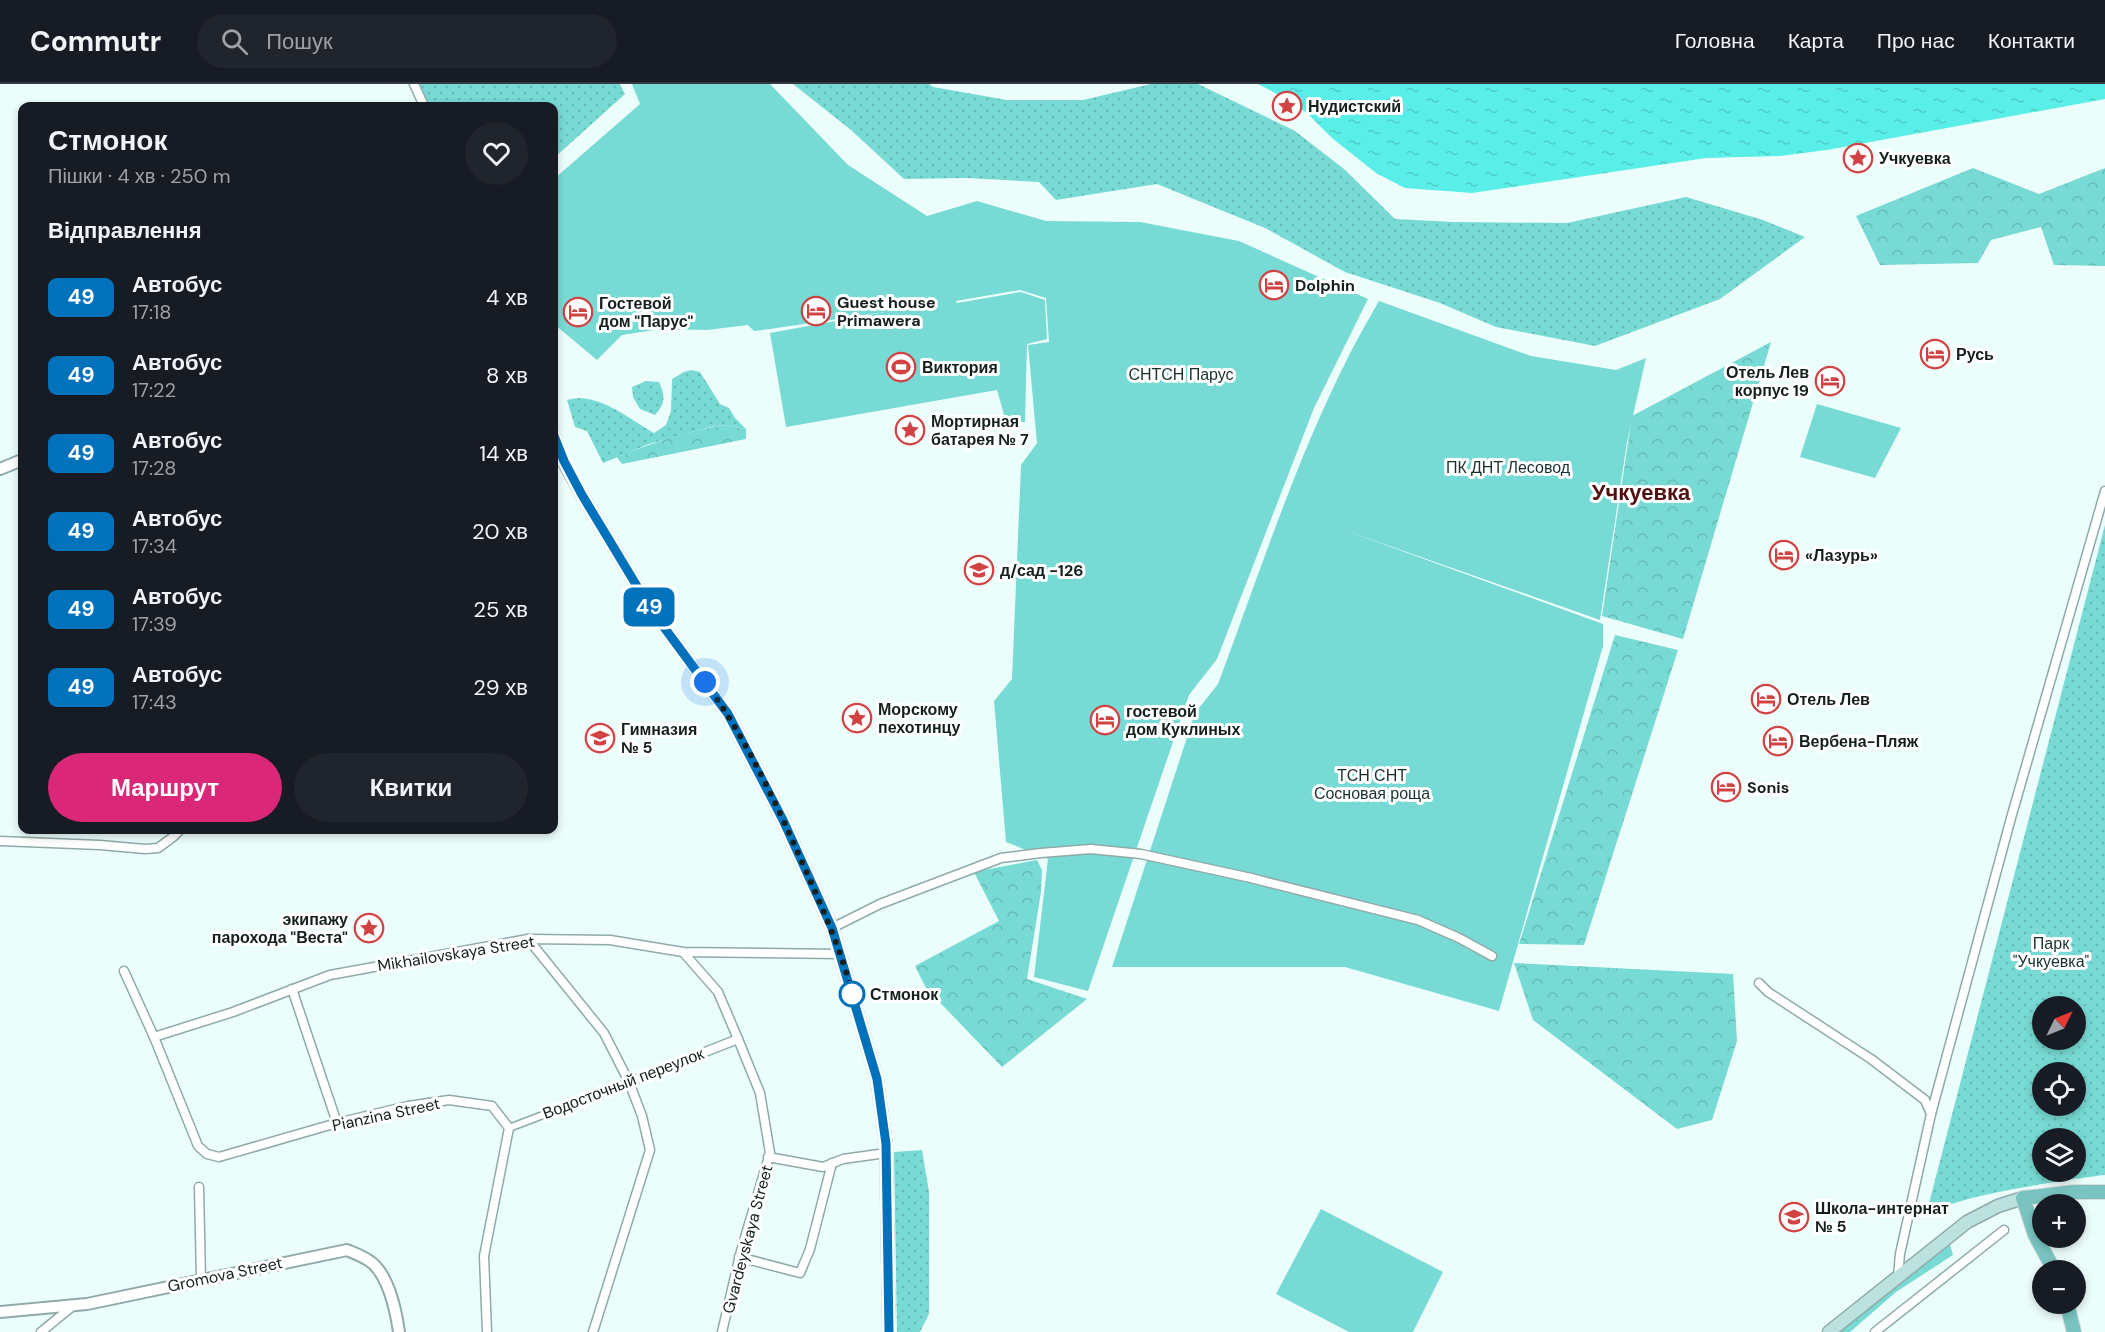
<!DOCTYPE html>
<html lang="uk">
<head>
<meta charset="utf-8">
<style>
  :root { --surface:#171b24; --page:#20242c; --text:#f1f3f6; --muted:#9ea1a6; --line:#363941; --accent:#db2777 }
  body { margin:0; font-family:"DM Sans",sans-serif; background:var(--page); color:var(--text); height:100vh; display:flex; flex-direction:column; font-size:22px; white-space:nowrap }
  * { box-sizing:border-box; margin:0 }
  p { font-size:20px; color:var(--muted) }
  .icon { flex:none; width:33px; height:33px; fill:none; stroke:currentColor; stroke-width:2; stroke-linecap:round; stroke-linejoin:round }
  .map { position:relative; flex:1; overflow:hidden }
  .drawer { position:absolute; left:18px; top:18px; width:540px; height:732px; display:flex; flex-direction:column; background:var(--surface); border-radius:12px; box-shadow:0 3px 9px #0003 }
  .drawer>* { flex:none }
  .badge { padding:0 12px; border-radius:9px; font-size:21px; line-height:39px }
  .needle { width:39px; rotate:47deg }
  .fabs { position:absolute; left:2032px; top:912px; display:grid; gap:12px }
  .fabs a { display:grid; place-items:center; width:54px; height:54px; border-radius:50%; background:var(--surface); box-shadow:0 3px 9px #0003; font-size:30px }
  .you { position:absolute; width:30px; height:30px; margin:-15px; border:4px solid #fff; border-radius:50%; background:#1a73e8; box-shadow:0 0 0 9px #1a73e833 }
  .map>.badge { position:absolute; translate:-50% -50%; box-shadow:0 0 0 3px #fff }
  h2 { padding:0 30px; font-size:22px; line-height:54px }
  .round { display:grid; place-items:center; flex:none; width:63px; height:63px; border-radius:32px; background:var(--page) }
  .headline { display:flex; align-items:center; justify-content:space-between; height:102px; padding:0 30px }
  h1 { font-size:28px; font-weight:700; line-height:45px }
  .cta { display:flex; gap:12px; margin-top:auto; padding:12px 30px }
  .cta a { flex:1; height:69px; border-radius:36px; background:var(--accent); color:#fff; font-size:24px; font-weight:700; line-height:69px; text-align:center }
  .cta a+a { background:var(--page); color:var(--text) }
  ul { padding:0; list-style:none }
  li { display:flex; align-items:center; gap:18px; height:78px; padding:0 30px }
  li div { flex:1 }
  li b { display:block; font-size:22px }
  li em { font-style:normal }
  li .badge { min-width:66px; font-weight:700; text-align:center }
  header { display:flex; align-items:center; gap:36px; box-sizing:border-box; height:84px; padding:0 30px; background:var(--surface); border-bottom:2px solid var(--line) }
  header strong { font-size:28px }
  nav { display:flex; gap:33px; margin-inline-start:auto; font-size:21px }
  .search { width:420px; height:54px; background:var(--page); display:flex; align-items:center; gap:15px; box-sizing:border-box; padding:0 21px; border-radius:33px; color:var(--muted); font-size:22px }
  .map>svg:first-child { display:block }
  .grass { fill:url(#grass-dots); fill-rule:evenodd }
  .forest { fill:url(#forest-crowns) }
  .garden { fill:#78dad4 }
  .water { fill:url(#water-ripples) }
  .lines { fill:none; stroke-linecap:round; stroke-linejoin:round }
  .pedestrian-casing { stroke:#8eaba9; stroke-width:9 }
  .minor-casing { stroke:#8eaba9; stroke-width:11 }
  .tertiary-casing { stroke:#8eaba9; stroke-width:14 }
  .secondary-casing { stroke:#8eaba9; stroke-width:15 }
  .primary-casing { stroke:#d9dbdb; stroke-width:16 }
  .pedestrian { stroke:#fff; stroke-width:6 }
  .minor { stroke:#fff; stroke-width:8 }
  .tertiary { stroke:#fff; stroke-width:10 }
  .secondary { stroke:#bce2e0; stroke-width:12 }
  .primary { stroke:#79c4c1; stroke-width:14 }
  .line-casing { stroke:#fff; stroke-width:14 }
  .line { stroke:#0072bc; stroke-width:9 }
  .walk { stroke:#141f1e; stroke-width:6; stroke-dasharray:0 10.8 }
  .stop-dot { fill:#fff; stroke:#0072bc; stroke-width:3 }
  .labels { text-anchor:middle; stroke-width:6; stroke-linejoin:round; paint-order:stroke }
  .poi-label { font-size:16px; font-weight:bold; fill:#141f1e; stroke:#fff; text-anchor:start }
  .park-label { font-size:16px; fill:#18312f; stroke:#fff }
  .street-label { font-size:16px; fill:#141f1e; stroke:#fff }
  .stop-label { font-size:16px; font-weight:bold; fill:#141f1e; stroke:#fff; text-anchor:start }
  .district-label { font-size:22px; font-weight:bold; fill:#540f11; stroke:#fff }
</style>
</head>
<body>
<header>
<strong>Commutr</strong>
<div class="search"><svg class="icon" aria-label="search" viewBox="0 0 24 24"><circle cx="10" cy="10" r="6"/><path d="M15 15l6 6"/></svg>Пошук</div>
<nav><a>Головна</a><a>Карта</a><a>Про нас</a><a>Контакти</a></nav>
</header>
<div class="map">
<svg width="2105" height="1248" viewBox="0 0 2105 1248">
  <defs>
    <pattern id="grass-dots" width="8" height="8" patternUnits="userSpaceOnUse" patternTransform="scale(1.5)"><rect width="8" height="8" fill="#78dad4"/><path d="M2 2h.1M6 6h.1" fill="none" stroke="#67bbb6" stroke-width="1.8" stroke-linecap="round"/></pattern>
    <pattern id="forest-crowns" width="20" height="18" patternUnits="userSpaceOnUse" patternTransform="scale(1.5)"><rect width="20" height="18" fill="#78dad4"/><path d="M2 6a3 3 0 1 1 6 0M12 15a3 3 0 1 1 6 0" fill="none" stroke="#67bbb6"/></pattern>
    <pattern id="water-ripples" width="26" height="14" patternUnits="userSpaceOnUse" patternTransform="scale(1.5)"><rect width="26" height="14" fill="#59efe8"/><path d="M2 4q2-2 4 0t4 0M15 11q2-2 4 0t4 0" fill="none" stroke="#4dccc7"/></pattern>
  </defs>
  <rect width="100%" height="100%" fill="#ecfefc"/>
  <g class="grass">
    <polygon points="414,0 620,0 625,10 554,74 554,22 426,22"/>
    <polygon points="793,0 929,0 933,3 1007,16 1083,16 1151,0 1198,0 1295,47 1344,85 1395,135 1454,138 1567,139 1686,113 1763,136 1805,153 1720,215 1595,262 1496,243 1440,219 1345,188 1265,144 1157,100 1056,116 1039,98 966,94 904,95 851,46"/>
    <path d="M691,286L700,288L720,320L729,324L735,334L746,345L725,341L710,343L649,360L603,379L587,347L575,343L567,316C597,307 629,335 654,349L666,341L671,327L672,295L684,288Z"/>
    <path d="M646,297L659,298C665,311 666,319 655,331L640,325L633,313L632,303Z"/>
    <path d="M2105,441V1091C2078,1094 1950,1112 1937,1128L1927,1127ZM2043,922H2076V956H2043ZM2043,988H2076V1022H2043ZM2043,1054H2076V1088H2043Z"/>
    <polygon points="922,1066 929,1108 929,1230 920,1248 897,1248 894,1068"/>
  </g>
  <g class="forest">
    <polygon points="1973,84 2039,110 2105,84 2105,182 2054,181 2041,143 1991,156 1978,179 1880,181 1856,132"/>
    <polygon points="1771,258 1683,555 1602,532 1632,332"/>
    <path d="M725,341L746,345V355L622,380L617,373C649,360 690,346 725,341Z"/>
    <polygon points="1615,551 1678,566 1584,861 1519,860"/>
    <polygon points="1037,776 1042,786 1041,808 1027,895 1087,915 1002,983 926,904 915,882 999,837 974,788"/>
    <polygon points="1514,879 1733,890 1737,957 1712,1036 1677,1045 1533,936"/>
    <polygon points="1949,1157 1953,1171 1896,1208 1850,1248 1835,1248"/>
  </g>
  <g class="garden">
    <polygon points="632,0 770,0 848,81 927,132 977,117 1046,137 1140,138 1239,157 1368,215 1314,324 1217,575 1189,611 1088,907 1034,893 1048,775 1006,758 994,617 1012,595 1021,381 1037,359 1028,261 1049,258 1046,214 1020,206 956,217 957,219 1021,208 1045,216 1047,255 1027,260 1025,338 1006,338 997,306 786,343 770,249 885,228 770,245 754,247 748,241 707,246 661,245 622,251 597,276 554,240 554,95 640,20"/>
    <path d="M1379,217L1531,272L1616,286L1646,274L1627,358L1600,536L1344,446L1603,540V562L1499,927L1345,883H1112L1195,629L1218,600C1266,472 1309,334 1379,217Z"/>
    <polygon points="1817,320 1901,344 1875,394 1800,373"/>
    <polygon points="1321,1125 1443,1188 1413,1248 1349,1248 1276,1210"/>
  </g>
  <polygon class="water" points="1258,0 2105,0 2105,15 1827,66 1780,72 1706,74 1472,109 1405,104 1376,89 1332,54 1307,29 1285,14"/>
  <g class="lines">
    <g class="pedestrian-casing">
      <polyline id="pedestrian" points="509,1044 629,998"/>
    </g>
    <g class="minor-casing">
      <g id="minor">
        <polyline points="414,0 424,22"/>
        <polyline points="0,757 100,761 145,765 158,764 173,753 180,746"/>
        <polyline points="832,844 880,820 1001,774 1041,769 1091,765 1141,770 1251,794 1418,836 1459,854 1492,872"/>
        <polyline points="528,855 604,949 629,998 642,1032 650,1066 593,1248"/>
        <polyline points="683,868 718,908 738,955 760,1009 770,1069 741,1167 722,1248"/>
        <polyline points="124,887 154,953 233,928 330,891 528,855 610,856 683,868 840,870"/>
        <polyline points="1759,899 1768,908 1871,975 1925,1016 1931,1030"/>
        <polyline points="292,905 337,1039"/>
        <polyline points="154,953 198,1062 207,1070 219,1073 337,1039 408,1022 449,1016 492,1022 509,1044 484,1172 487,1248"/>
        <polyline points="629,998 738,955"/>
        <polyline points="768,1073 823,1083 843,1075 886,1069"/>
        <polyline points="199,1103 201,1195"/>
        <polyline points="739,1173 800,1189 810,1165 832,1079"/>
        <polyline points="1898,1192 1900,1170 1931,1030 2011,734 2105,407"/>
        <polyline points="41,1248 74,1221"/>
        <polyline points="1875,1248 2004,1146"/>
      </g>
    </g>
    <g class="tertiary-casing">
      <g id="tertiary">
        <polyline points="554,352 563,377 582,411 652,527 728,630 783,736 832,844 877,995 886,1060 889,1248"/>
        <polyline points="0,385 22,376"/>
        <path d="M0,1228L87,1220L347,1166C354,1169 362,1172 368,1176C388,1188 396,1227 399,1248"/>
      </g>
    </g>
    <g class="secondary-casing">
      <polyline id="secondary" points="1829,1248 1967,1138 1998,1122 2023,1114"/>
    </g>
    <g class="primary-casing">
      <g id="primary">
        <polyline points="2054,1186 2035,1151 2023,1114 2075,1108 2105,1108"/>
        <polyline points="2067,1220 2074,1248"/>
      </g>
    </g>
    <use href="#pedestrian" class="pedestrian"/>
    <use href="#minor" class="minor"/>
    <use href="#tertiary" class="tertiary"/>
    <use href="#secondary" class="secondary"/>
    <use href="#primary" class="primary"/>
  </g>
  <g class="lines">
    <g class="line-casing">
      <polyline id="line" points="554,352 564,377 582,411 652,527 728,630 783,736 832,844 877,995 886,1060 889,1248"/>
    </g>
    <use href="#line" class="line"/>
    <path class="walk" d="M705,598C749,658 780,728 810,796C826,833 844,874 852,910"/>
  </g>
  <defs>
    <g id="sight-ring" transform="scale(1.5)"><circle r="9.5" fill="#fff" stroke="#d14243" stroke-width="1.5"/><path d="M0-6L1.8-2.2L6-1.7L2.9 1.2L3.7 5.4L0 3.3L-3.7 5.4L-2.9 1.2L-6-1.7L-1.8-2.2Z" fill="#d14243"/></g>
    <g id="hotel-ring" transform="scale(1.5)"><circle r="9.5" fill="#fff" stroke="#d14243" stroke-width="1.5"/><path d="M-6-4.5h1.5V1H6V5H4.5V3h-9V5H-6ZM-4 0a1.8 1.8 0 1 1 3.6 0ZM.5 0V-2.5h3Q6-2.5 6 0Z" fill="#d14243"/></g>
    <g id="stadium-ring" transform="scale(1.5)"><circle r="9.5" fill="#fff" stroke="#d14243" stroke-width="1.5"/><path d="M0-5a6.5 5 0 1 0 0 10a6.5 5 0 1 0 0-10ZM-3.5-1.8h7v3.6h-7Z" fill="#d14243"/></g>
    <g id="school-ring" transform="scale(1.5)"><circle r="9.5" fill="#fff" stroke="#d14243" stroke-width="1.5"/><path d="M0-5L7-2L0 1L-7-2ZM-4 1L0 2.5L4 1V4Q0 6-4 4Z" fill="#d14243"/></g>
  </defs>
  <g fill-rule="evenodd">
    <use href="#sight-ring" x="1287" y="22"/>
    <use href="#sight-ring" x="1858" y="74"/>
    <use href="#hotel-ring" x="1274" y="201"/>
    <use href="#hotel-ring" x="816" y="227"/>
    <use href="#hotel-ring" x="578" y="228"/>
    <use href="#hotel-ring" x="1935" y="270"/>
    <use href="#stadium-ring" x="901" y="283"/>
    <use href="#hotel-ring" x="1830" y="297"/>
    <use href="#sight-ring" x="910" y="346"/>
    <use href="#hotel-ring" x="1784" y="471"/>
    <use href="#school-ring" x="979" y="486"/>
    <use href="#hotel-ring" x="1766" y="615"/>
    <use href="#sight-ring" x="857" y="634"/>
    <use href="#hotel-ring" x="1105" y="636"/>
    <use href="#school-ring" x="600" y="654"/>
    <use href="#hotel-ring" x="1778" y="657"/>
    <use href="#hotel-ring" x="1726" y="703"/>
    <use href="#sight-ring" x="369" y="844"/>
    <use href="#school-ring" x="1794" y="1133"/>
  </g>
  <circle class="stop-dot" cx="852" cy="910" r="12"/>
  <g class="labels">
    <g class="poi-label">
      <text x="1308" y="28">Нудистский</text>
      <text x="1879" y="80">Учкуевка</text>
      <text x="1295" y="207">Dolphin</text>
      <text x="837" y="224">Guest house<tspan x="837" dy="18">Primawera</tspan></text>
      <text x="599" y="225">Гостевой<tspan x="599" dy="18">дом "Парус"</tspan></text>
      <text x="1956" y="276">Русь</text>
      <text x="922" y="289">Виктория</text>
      <text x="1809" y="294" text-anchor="end">Отель Лев<tspan x="1809" dy="18">корпус 19</tspan></text>
      <text x="931" y="343">Мортирная<tspan x="931" dy="18">батарея № 7</tspan></text>
      <text x="1805" y="477">«Лазурь»</text>
      <text x="1000" y="492">д/сад -126</text>
      <text x="1787" y="621">Отель Лев</text>
      <text x="878" y="631">Морскому<tspan x="878" dy="18">пехотинцу</tspan></text>
      <text x="1126" y="633">гостевой<tspan x="1126" dy="18">дом Куклиных</tspan></text>
      <text x="621" y="651">Гимназия<tspan x="621" dy="18">№ 5</tspan></text>
      <text x="1799" y="663">Вербена-Пляж</text>
      <text x="1747" y="709">Sonis</text>
      <text x="348" y="841" text-anchor="end">экипажу<tspan x="348" dy="18">парохода "Веста"</tspan></text>
      <text x="1815" y="1130">Школа-интернат<tspan x="1815" dy="18">№ 5</tspan></text>
    </g>
    <g class="park-label">
      <text x="1181" y="296">СНТСН Парус</text>
      <text x="1508" y="389">ПК ДНТ Лесовод</text>
      <text x="1372" y="697">ТСН СНТ<tspan x="1372" dy="18">Сосновая роща</tspan></text>
      <text x="2051" y="865">Парк<tspan x="2051" dy="18">"Учкуевка"</tspan></text>
    </g>
    <g class="street-label">
      <text transform="translate(456 869) rotate(-9)" y="6">Mikhailovskaya Street</text>
      <text transform="translate(623 999) rotate(-21)" y="6">Водосточный переулок</text>
      <text transform="translate(386 1030) rotate(-12)" y="6">Pianzina Street</text>
      <text transform="translate(747 1155) rotate(-75)" y="6">Gvardeyskaya Street</text>
      <text transform="translate(225 1190) rotate(-12)" y="6">Gromova Street</text>
    </g>
    <g class="stop-label">
      <text x="870" y="916">Стмонок</text>
    </g>
    <g class="district-label">
      <text x="1641" y="416">Учкуевка</text>
    </g>
  </g>
</svg>
<div class="fabs">
<a><svg class="needle" viewBox="-14 -14 28 28"><path d="M0-13l5 13h-10z" fill="#e53935"/><path d="M0 13l5-13h-10z" fill="#9ea1a6"/></svg></a>
<a><svg class="icon" aria-label="locate" viewBox="0 0 24 24"><circle cx="12" cy="12" r="6"/><path d="M12 2v4M12 18v4M2 12h4M18 12h4"/></svg></a>
<a><svg class="icon" aria-label="layers" viewBox="0 0 24 24"><path d="M12 4l9 5-9 5-9-5zM3 14l9 5 9-5"/></svg></a>
<a>+</a>
<a>−</a>
</div>
<div class="you" style="left:705px;top:598px"></div>
<b class="badge" style="left:649px;top:523px;background:#0072bc;color:#fff">49</b>
<section class="drawer">
<div class="headline"><div><h1>Стмонок</h1><p>Пішки · 4 хв · 250 m</p></div><a class="round"><svg class="icon" aria-label="heart" viewBox="0 0 24 24"><path d="M12 20l-8-8c-3-5 5-10 8-4 3-6 11-1 8 4z"/></svg></a></div>
<h2>Відправлення</h2>
<ul>
<li><span class="badge" style="background:#0072bc;color:#fff">49</span><div><b>Автобус</b><p>17:18</p></div><em>4 хв</em></li>
<li><span class="badge" style="background:#0072bc;color:#fff">49</span><div><b>Автобус</b><p>17:22</p></div><em>8 хв</em></li>
<li><span class="badge" style="background:#0072bc;color:#fff">49</span><div><b>Автобус</b><p>17:28</p></div><em>14 хв</em></li>
<li><span class="badge" style="background:#0072bc;color:#fff">49</span><div><b>Автобус</b><p>17:34</p></div><em>20 хв</em></li>
<li><span class="badge" style="background:#0072bc;color:#fff">49</span><div><b>Автобус</b><p>17:39</p></div><em>25 хв</em></li>
<li><span class="badge" style="background:#0072bc;color:#fff">49</span><div><b>Автобус</b><p>17:43</p></div><em>29 хв</em></li>
</ul>
<div class="cta"><a>Маршрут</a><a>Квитки</a></div>
</section>
</div>
</body>
</html>
